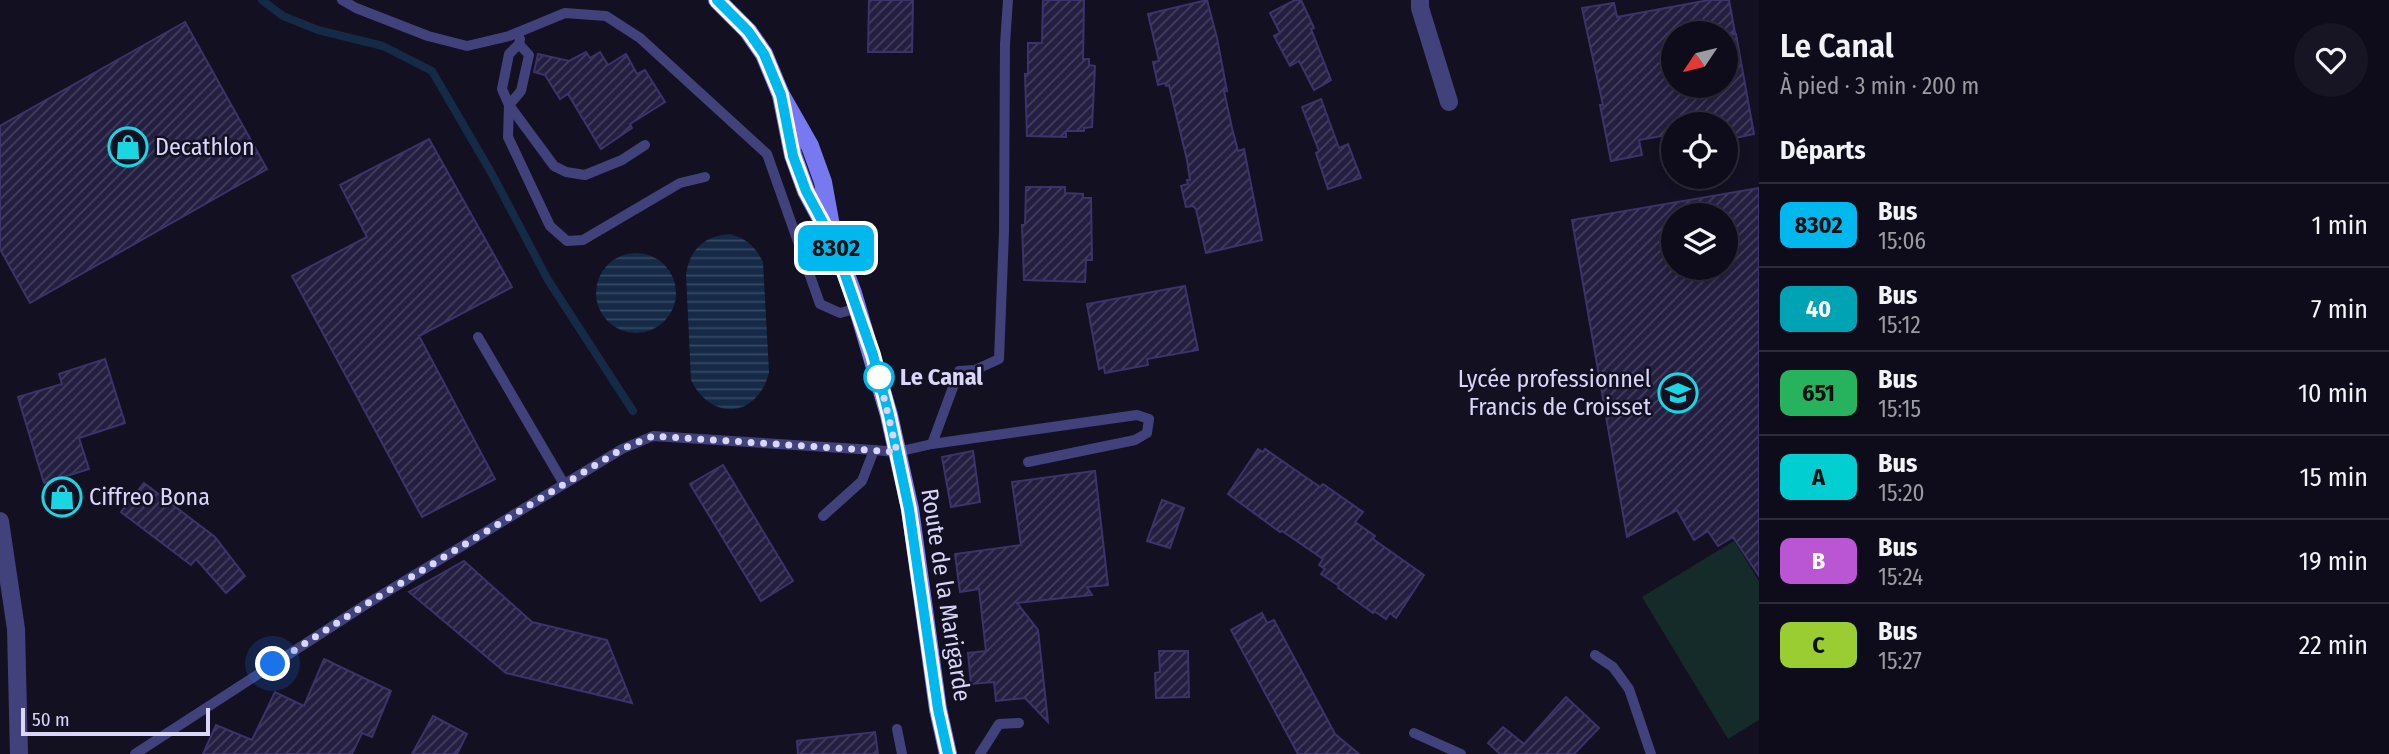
<!DOCTYPE html>
<html lang="fr">
<head>
<meta charset="utf-8">
<style>
  :root { --surface:#0e0c1a; --page:#171523; --text:#f1f3f6; --muted:#9b9ba2; --line:#2e2c39 }
  body { margin:0; font-family:"Fira Sans Condensed",sans-serif; background:var(--page); color:var(--text); height:100vh; display:flex; flex-direction:column; font-size:26px; white-space:nowrap }
  * { box-sizing:border-box; margin:0 }
  p { font-size:23px; color:var(--muted) }
  .icon { flex:none; width:38px; height:38px; fill:none; stroke:currentColor; stroke-width:2; stroke-linecap:round; stroke-linejoin:round }
  .map { position:relative; flex:1; overflow:hidden }
  .drawer { display:flex; flex-direction:column; background:var(--surface); width:630px }
  .drawer>* { flex:none }
  .badge { padding:0 14px; border-radius:10px; font-size:24px; line-height:46px }
  .needle { width:46px; rotate:235deg }
  .fabs { position:absolute; left:1661px; top:21px; display:grid; gap:14px }
  .fabs a { display:grid; place-items:center; width:77px; height:77px; border-radius:50%; background:var(--surface); box-shadow:0 4px 10px #0003,0 0 0 2px var(--line); font-size:35px }
  .scale { position:absolute; left:21px; bottom:18px; width:189px; box-sizing:border-box; padding-left:7px; border:4px solid #d9d6fa; border-top:0; font-size:19px; line-height:24px; white-space:nowrap; color:#d9d6fa; -webkit-text-stroke:5px #131022; paint-order:stroke }
  .you { position:absolute; width:35px; height:35px; margin:-18px; border:5px solid #fff; border-radius:50%; background:#1a73e8; box-shadow:0 0 0 10px #1a73e833 }
  .map>.badge { position:absolute; translate:-50% -50%; box-shadow:0 0 0 4px #fff }
  h2 { padding:0 21px; font-size:26px; line-height:63px }
  .round { display:grid; place-items:center; flex:none; width:74px; height:74px; border-radius:37px; background:var(--page) }
  .head { display:flex; align-items:center; justify-content:space-between; height:119px; padding:0 21px }
  h1 { font-size:33px; font-weight:600; line-height:52px }
  ul { padding:0; list-style:none }
  li { display:flex; align-items:center; gap:21px; height:84px; padding:0 21px; border-top:2px solid var(--line) }
  li div { flex:1 }
  li b { display:block; font-size:26px }
  li em { font-style:normal }
  li .badge { min-width:77px; font-weight:700; text-align:center }
  main { display:flex; flex:1; min-height:0 }
  .map>svg:first-child { display:block }
  .green { fill:#142b29 }
  .water { fill:url(#water-rules) }
  .lines { fill:none; stroke-linecap:round; stroke-linejoin:round }
  .stream { stroke:#152a47; stroke-width:8 }
  .building { fill:url(#building-hatch); stroke:#3c336a; stroke-width:2; fill-rule:evenodd }
  .lane { stroke:#41417c; stroke-width:10 }
  .street { stroke:#41417c; stroke-width:18 }
  .secondary { stroke:#7879f0; stroke-width:18 }
  .line-casing { stroke:#fff; stroke-width:16 }
  .line { stroke:#00b7ee; stroke-width:10 }
  .walk { stroke:#d9d6fa; stroke-width:7; stroke-dasharray:0 12.6 }
  .stop-dot { fill:#fff; stroke:#00b7ee; stroke-width:3.5 }
  .labels { text-anchor:middle; stroke-width:5; stroke-linejoin:round; paint-order:stroke }
  .poi-label { font-size:24px; fill:#d9d6fa; stroke:#131022; text-anchor:start }
  .stop-label { font-size:24px; font-weight:bold; fill:#d9d6fa; stroke:#131022; text-anchor:start }
  .street-label { font-size:24px; fill:#d9d6fa; stroke:#131022 }
</style>
</head>
<body>
<main>
<div class="map">
<svg width="1759" height="754" viewBox="0 0 1759 754">
  <defs>
    <pattern id="water-rules" width="6" height="5" patternUnits="userSpaceOnUse" patternTransform="scale(1.75)"><rect width="6" height="5" fill="#152a47"/><path d="M0 2.5h6" fill="none" stroke="#364862"/></pattern>
    <pattern id="building-hatch" width="6" height="6" patternUnits="userSpaceOnUse" patternTransform="scale(1.75)"><rect width="6" height="6" fill="#241f41"/><path d="M-1 1l2-2M0 6l6-6M5 7l2-2" fill="none" stroke="#433f5d"/></pattern>
  </defs>
  <rect width="100%" height="100%" fill="#131022"/>
  <polygon class="green" points="1734,541 1759,581 1759,720 1728,739 1642,597"/>
  <g class="water">
    <path d="M730,234C747,239 755,246 763,262L769,372C758,418 711,422 691,380L686,274C690,249 704,236 730,234Z"/>
    <circle cx="636" cy="293" r="40"/>
  </g>
  <g class="lines">
    <polyline class="stream" points="262,0 283,16 318,30 383,46 432,71 492,174 548,280 633,411"/>
  </g>
  <g class="building">
    <polygon points="869,0 913,0 912,52 868,52"/>
    <polygon points="1043,0 1084,0 1083,59 1089,59 1089,65 1095,66 1092,127 1084,128 1084,131 1066,131 1066,137 1027,136 1025,74 1028,74 1028,43 1042,43"/>
    <polygon points="1207,0 1217,38 1227,91 1224,91 1232,128 1238,151 1244,149 1262,240 1206,253 1196,209 1193,206 1186,207 1181,186 1188,184 1187,180 1190,180 1187,160 1169,85 1166,86 1165,83 1158,85 1153,62 1159,61 1148,14"/>
    <polygon points="1295,0 1301,0 1314,28 1311,29 1331,80 1314,90 1299,61 1290,66 1274,36 1280,33 1270,13"/>
    <polygon points="1709,0 1729,0 1735,33 1673,33 1673,86 1726,86 1726,35 1736,34 1754,134 1726,140 1726,124 1673,124 1673,134 1639,140 1642,155 1611,161 1600,105 1603,105 1582,8 1614,3 1617,17"/>
    <polygon points="185,22 267,169 30,303 0,249 0,126"/>
    <polygon points="586,52 590,58 600,52 608,65 626,54 637,74 645,70 665,102 630,124 632,128 601,149 568,94 560,99 545,75 534,72 538,54 569,61"/>
    <polygon points="1321,99 1339,148 1348,144 1361,178 1328,189 1316,153 1319,151 1302,107"/>
    <polygon points="429,139 512,287 419,336 495,479 422,517 292,276 367,237 340,185"/>
    <polygon points="1026,187 1065,187 1065,193 1083,194 1083,198 1091,198 1092,260 1086,260 1085,282 1024,280 1022,225 1025,225"/>
    <path d="M1759,188V576L1733,537L1718,546L1708,531L1694,540L1677,510L1627,537L1572,220ZM1673,215H1726V268H1673Z"/>
    <polygon points="1185,286 1198,350 1147,359 1148,365 1105,373 1104,367 1099,369 1087,304"/>
    <polygon points="105,359 125,423 79,438 89,469 44,483 18,397 62,384 59,374"/>
    <polygon points="1258,449 1263,452 1265,449 1320,487 1323,484 1363,512 1355,522 1375,536 1373,539 1424,575 1396,618 1390,613 1386,619 1374,611 1373,613 1338,588 1339,586 1321,574 1325,569 1319,565 1323,559 1282,531 1280,532 1228,494"/>
    <polygon points="973,451 980,502 951,507 942,457"/>
    <polygon points="723,465 793,581 761,601 690,484"/>
    <polygon points="1095,471 1108,585 1087,587 1092,595 1017,603 1038,630 1048,722 1025,698 996,701 994,682 971,684 968,653 986,651 979,589 960,592 955,554 1021,545 1012,482"/>
    <polygon points="144,483 215,537 245,576 226,593 196,559 191,565 121,512"/>
    <polygon points="1162,500 1184,508 1170,548 1147,541"/>
    <polygon points="464,561 532,622 607,640 632,703 506,673 409,592"/>
    <polygon points="1262,613 1267,623 1274,620 1335,734 1359,754 1298,754 1231,630"/>
    <polygon points="1159,651 1188,651 1189,697 1156,698 1155,673 1160,672"/>
    <polygon points="324,659 391,691 372,737 362,733 352,754 203,754 216,725 252,740 275,692 304,706"/>
    <polygon points="1566,697 1599,728 1574,754 1500,754 1488,743 1503,727 1524,744"/>
    <polygon points="433,716 467,734 457,754 412,754"/>
    <polygon points="875,732 878,754 798,754 797,741"/>
  </g>
  <g class="lines">
    <g class="lane">
      <polyline points="342,0 356,8 428,36 467,46 509,36 565,13 606,16 640,38 767,154 820,304 840,313 858,308"/>
      <polyline points="520,39 519,44 509,54 502,89 509,105 554,166 566,172 585,175 622,160 645,145"/>
      <polyline points="519,44 529,55 521,91 509,105 508,137 550,226 567,241 583,240 680,183 705,177"/>
      <polyline points="478,337 564,484"/>
      <polyline points="932,444 959,371 975,370 999,359 1004,232 1005,44 1008,0"/>
      <polyline points="874,450 897,452 932,444 1137,415 1149,419 1147,433 1135,440 1028,462"/>
      <polyline points="1595,655 1613,667 1629,689 1651,754"/>
      <polyline points="897,729 902,754"/>
      <polyline points="1414,733 1461,754"/>
      <polyline points="135,754 365,605 622,449 653,436 874,450 862,481 823,516"/>
      <polyline points="980,754 999,724 1019,723"/>
    </g>
    <g class="street">
      <polyline points="1420,0 1420,8 1449,102"/>
      <polyline points="0,521 16,629 19,754"/>
    </g>
    <g class="secondary">
      <polyline points="717,0 748,31 764,54 781,95 810,146 823,182 831,226"/>
      <polyline points="781,95 793,155 806,191 834,243 853,293 889,415 910,509 938,709 948,754"/>
    </g>
  </g>
  <g class="lines">
    <g class="line-casing">
      <polyline id="line" points="717,0 748,31 764,54 781,95 793,156 806,191 834,243 873,355 889,415 909,509 938,709 948,754"/>
    </g>
    <use href="#line" class="line"/>
    <polyline class="walk" points="273,664 365,605 622,449 653,436 897,452 879,377"/>
  </g>
  <defs>
    <g id="shop-ring" transform="scale(2.0125)"><circle r="9.5" fill="#131022" stroke="#1ad6e2" stroke-width="1.5"/><path d="M-5-2.5h2.3a2.7 3.5 0 0 1 5.4 0H5L5.5 6h-11ZM-1.5-2.5h3a1.5 2.3 0 0 0-3 0Z" fill="#1ad6e2"/></g>
    <g id="school-ring" transform="scale(2.0125)"><circle r="9.5" fill="#131022" stroke="#1ad6e2" stroke-width="1.5"/><path d="M0-5L7-2L0 1L-7-2ZM-4 1L0 2.5L4 1V4Q0 6-4 4Z" fill="#1ad6e2"/></g>
  </defs>
  <g fill-rule="evenodd">
    <use href="#shop-ring" x="128" y="147"/>
    <use href="#school-ring" x="1678" y="393"/>
    <use href="#shop-ring" x="62" y="497"/>
  </g>
  <circle class="stop-dot" cx="879" cy="377" r="14"/>
  <g class="labels">
    <g class="poi-label">
      <text x="155" y="155">Decathlon</text>
      <text x="1651" y="387" text-anchor="end">Lycée professionnel<tspan x="1651" dy="28">Francis de Croisset</tspan></text>
      <text x="89" y="505">Ciffreo Bona</text>
    </g>
    <g class="stop-label">
      <text x="900" y="385">Le Canal</text>
    </g>
    <g class="street-label">
      <text transform="translate(946 595) rotate(81)" y="8">Route de la Marigarde</text>
    </g>
  </g>
</svg>
<div class="fabs">
<a><svg class="needle" viewBox="-14 -14 28 28"><path d="M0-13l5 13h-10z" fill="#e53935"/><path d="M0 13l5-13h-10z" fill="#9b9ba2"/></svg></a>
<a><svg class="icon" aria-label="locate" viewBox="0 0 24 24"><circle cx="12" cy="12" r="6"/><path d="M12 2v4M12 18v4M2 12h4M18 12h4"/></svg></a>
<a><svg class="icon" aria-label="layers" viewBox="0 0 24 24"><path d="M12 4l9 5-9 5-9-5zM3 14l9 5 9-5"/></svg></a>
</div>
<div class="scale">50 m</div>
<div class="you" style="left:273px;top:664px"></div>
<b class="badge" style="left:836px;top:248px;background:#00b7ee;color:#111">8302</b>
</div>
<section class="drawer">
<div class="head"><div><h1>Le Canal</h1><p>À pied · 3 min · 200 m</p></div><a class="round"><svg class="icon" aria-label="heart" viewBox="0 0 24 24"><path d="M12 20l-8-8c-3-5 5-10 8-4 3-6 11-1 8 4z"/></svg></a></div>
<h2>Départs</h2>
<ul>
<li><span class="badge" style="background:#00b7ee;color:#111">8302</span><div><b>Bus</b><p>15:06</p></div><em>1 min</em></li>
<li><span class="badge" style="background:#00a3b4;color:#fff">40</span><div><b>Bus</b><p>15:12</p></div><em>7 min</em></li>
<li><span class="badge" style="background:#27b35e;color:#111">651</span><div><b>Bus</b><p>15:15</p></div><em>10 min</em></li>
<li><span class="badge" style="background:#00ced1;color:#111">A</span><div><b>Bus</b><p>15:20</p></div><em>15 min</em></li>
<li><span class="badge" style="background:#ba55d3;color:#fff">B</span><div><b>Bus</b><p>15:24</p></div><em>19 min</em></li>
<li><span class="badge" style="background:#9acd32;color:#111">C</span><div><b>Bus</b><p>15:27</p></div><em>22 min</em></li>
</ul>
</section>
</main>
</body>
</html>
